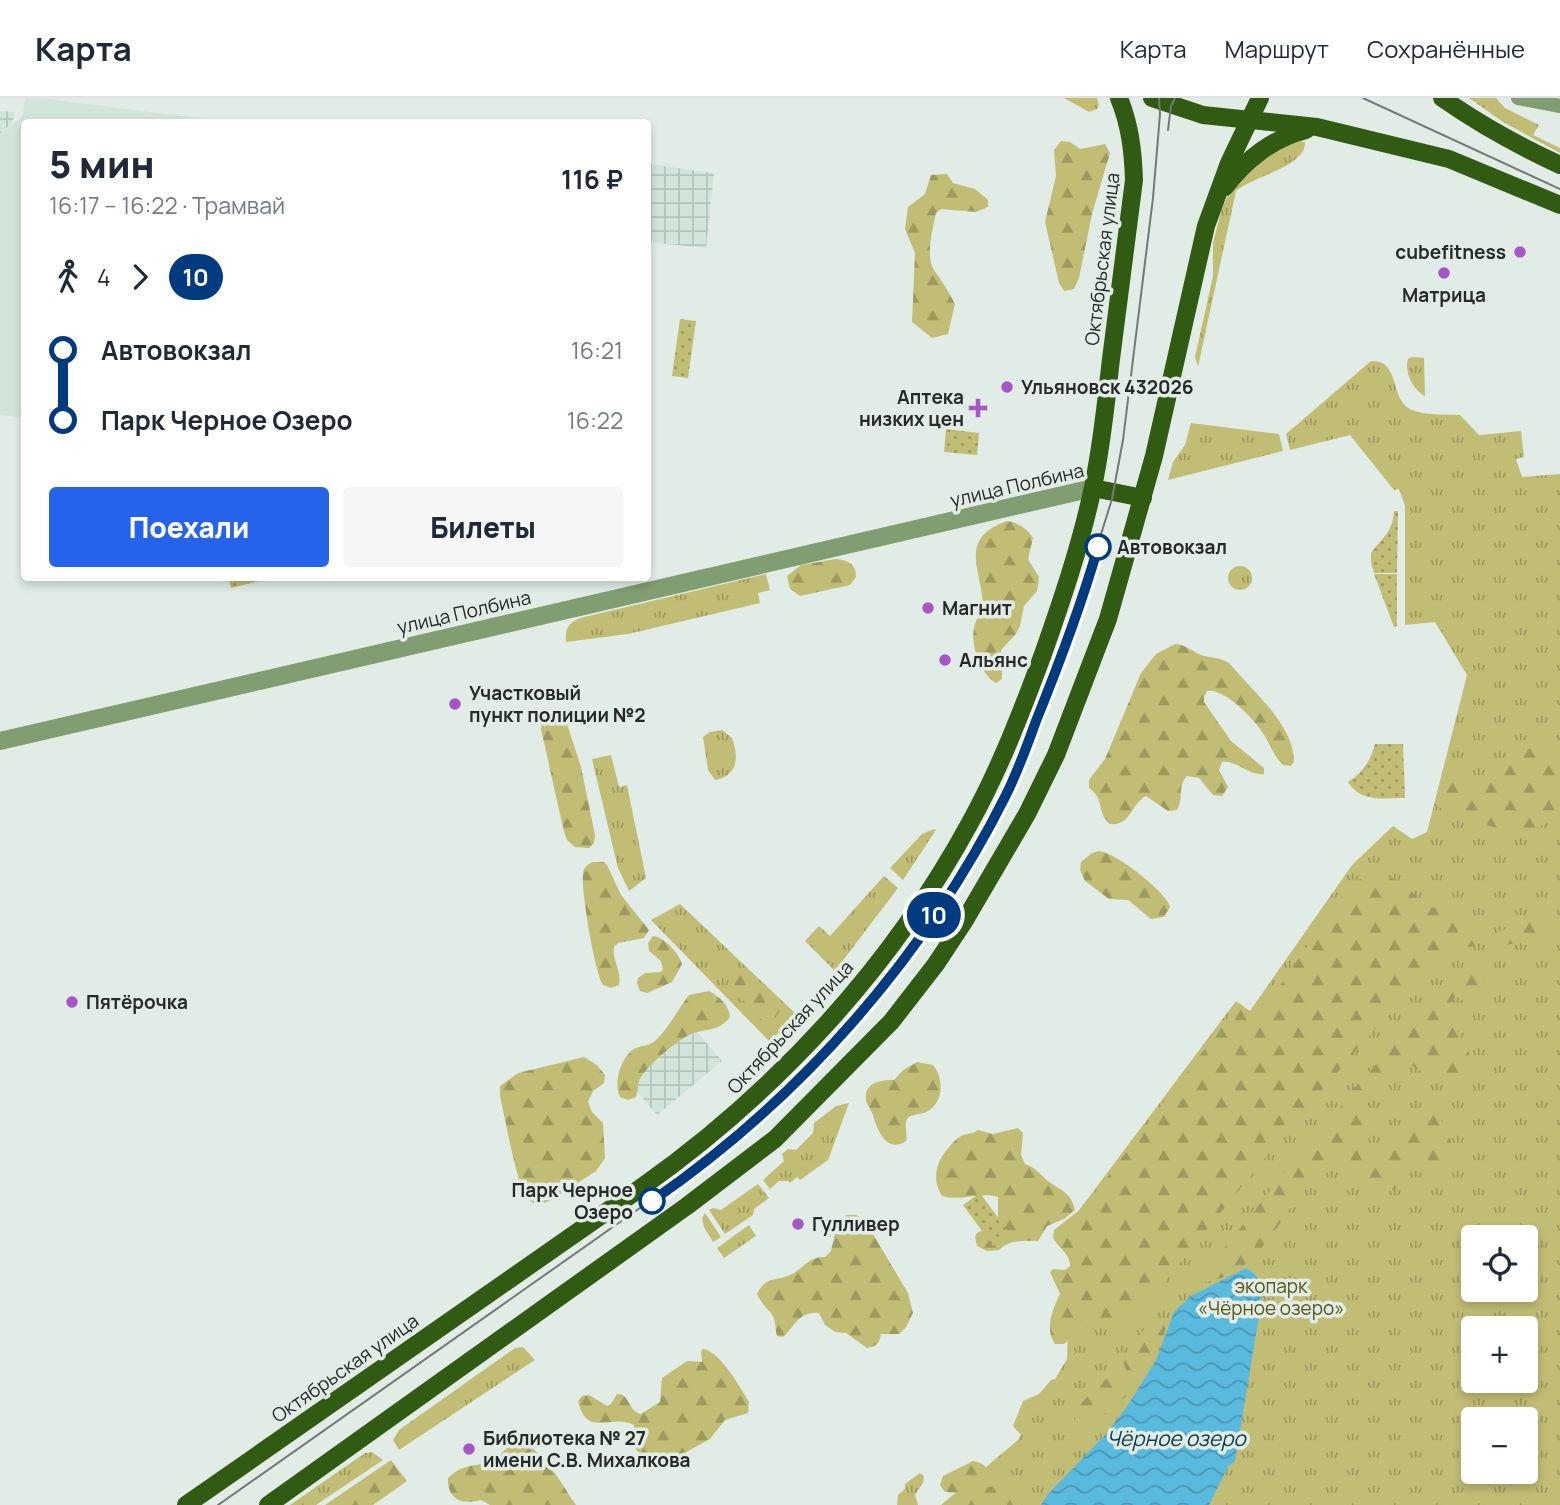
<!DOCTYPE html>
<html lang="ru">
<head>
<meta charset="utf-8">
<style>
  :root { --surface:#fff; --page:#f6f6f7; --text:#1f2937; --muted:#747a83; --line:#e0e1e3; --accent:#2563eb }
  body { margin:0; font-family:Manrope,sans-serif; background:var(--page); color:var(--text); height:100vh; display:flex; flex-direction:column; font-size:26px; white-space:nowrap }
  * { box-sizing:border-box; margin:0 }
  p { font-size:23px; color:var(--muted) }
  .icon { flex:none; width:38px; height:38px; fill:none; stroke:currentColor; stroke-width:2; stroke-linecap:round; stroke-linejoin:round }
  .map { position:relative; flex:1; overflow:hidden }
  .drawer { position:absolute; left:21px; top:21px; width:630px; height:462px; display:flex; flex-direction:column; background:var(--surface); border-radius:7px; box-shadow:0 4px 10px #0003 }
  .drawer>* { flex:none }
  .badge { padding:0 14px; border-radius:23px; font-size:24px; line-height:46px }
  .buttons { position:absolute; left:1461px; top:1127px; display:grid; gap:14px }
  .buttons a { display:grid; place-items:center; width:77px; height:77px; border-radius:7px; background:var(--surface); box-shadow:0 4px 10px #0003; font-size:35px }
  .map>.badge { position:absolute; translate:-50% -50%; box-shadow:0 0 0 4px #fff }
  .legs { display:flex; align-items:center; gap:10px; height:77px; padding:0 28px; font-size:23px }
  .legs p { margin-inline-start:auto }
  .summary { display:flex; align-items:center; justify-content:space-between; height:119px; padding:0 28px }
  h1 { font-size:38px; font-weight:800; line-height:52px }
  .cta { display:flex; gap:14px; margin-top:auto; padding:14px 28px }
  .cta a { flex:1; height:80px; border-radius:7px; background:var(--accent); color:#fff; font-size:28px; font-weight:800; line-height:80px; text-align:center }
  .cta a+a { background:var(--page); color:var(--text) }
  ul { padding:0 28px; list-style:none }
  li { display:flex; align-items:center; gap:24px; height:70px; font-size:26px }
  li i { display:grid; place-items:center; width:10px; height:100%; margin:0 9px; background:currentColor }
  li i::after { content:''; width:18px; height:18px; margin:-9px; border:5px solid; border-radius:50%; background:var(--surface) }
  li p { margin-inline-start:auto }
  li:first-child i { background:linear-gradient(#0000 50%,currentColor 0) }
  li:last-child i { background:linear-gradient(currentColor 50%,#0000 0) }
  header { display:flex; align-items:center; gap:42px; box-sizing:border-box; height:98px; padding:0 35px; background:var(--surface); border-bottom:2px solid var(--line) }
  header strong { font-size:33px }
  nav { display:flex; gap:38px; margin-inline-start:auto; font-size:24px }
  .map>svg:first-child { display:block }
  .built { fill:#d1e5db }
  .industrial { fill:url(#industrial-grid) }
  .grass { fill:url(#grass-tufts); fill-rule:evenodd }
  .forest { fill:url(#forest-firs) }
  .park { fill:url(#park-dots) }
  .water { fill:url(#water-waves) }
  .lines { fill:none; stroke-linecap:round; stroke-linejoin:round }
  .minor { stroke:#809e71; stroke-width:14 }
  .tertiary { stroke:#809e71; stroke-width:18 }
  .primary { stroke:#315b13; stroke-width:18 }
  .tram { stroke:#727976; stroke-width:2 }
  .line-1-casing { stroke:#fff; stroke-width:16 }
  .line-1 { stroke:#003b80; stroke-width:10 }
  .poi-dot { fill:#a555c5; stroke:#e1ece7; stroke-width:2.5 }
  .stop-1-dot { fill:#fff; stroke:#003b80; stroke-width:3.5 }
  .labels { text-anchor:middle; stroke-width:7; stroke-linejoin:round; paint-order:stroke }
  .poi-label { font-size:19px; font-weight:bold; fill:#252a28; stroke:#e1ece7; text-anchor:start }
  .street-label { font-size:19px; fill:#252a28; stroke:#e1ece7 }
  .stop-label { font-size:19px; font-weight:bold; fill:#252a28; stroke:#e1ece7; text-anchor:start }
  .park-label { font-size:19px; fill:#595518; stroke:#e1ece7 }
  .water-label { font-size:21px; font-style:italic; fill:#0f3b4a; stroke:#e1ece7 }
</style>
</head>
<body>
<header>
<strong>Карта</strong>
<nav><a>Карта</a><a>Маршрут</a><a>Сохранённые</a></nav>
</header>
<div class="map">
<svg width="1560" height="1407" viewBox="0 0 1560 1407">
  <defs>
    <pattern id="industrial-grid" width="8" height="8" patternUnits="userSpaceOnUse" patternTransform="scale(1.75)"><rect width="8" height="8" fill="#d1e5db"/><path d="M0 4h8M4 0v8" fill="none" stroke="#b3c5bc"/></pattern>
    <pattern id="grass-tufts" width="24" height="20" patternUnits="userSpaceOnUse" patternTransform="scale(1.75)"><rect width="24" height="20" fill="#c2bd75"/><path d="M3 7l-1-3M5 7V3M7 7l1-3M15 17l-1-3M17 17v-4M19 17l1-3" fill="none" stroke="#9d9a60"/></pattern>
    <pattern id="forest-firs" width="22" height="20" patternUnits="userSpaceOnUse" patternTransform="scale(1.75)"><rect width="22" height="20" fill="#c2bd75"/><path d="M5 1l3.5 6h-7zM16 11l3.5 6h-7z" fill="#9d9a60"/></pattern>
    <pattern id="park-dots" width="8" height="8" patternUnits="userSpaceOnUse" patternTransform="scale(1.75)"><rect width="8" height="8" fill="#c2bd75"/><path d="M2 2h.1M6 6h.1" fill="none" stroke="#9d9a60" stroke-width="1.8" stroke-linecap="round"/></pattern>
    <pattern id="water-waves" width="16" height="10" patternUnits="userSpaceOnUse" patternTransform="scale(1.75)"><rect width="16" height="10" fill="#5abade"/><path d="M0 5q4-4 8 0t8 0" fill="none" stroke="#4a97b4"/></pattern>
  </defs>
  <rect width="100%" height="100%" fill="#e1ece7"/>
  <polygon class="built" points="25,0 49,1 220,23 220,24 24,24 24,320 0,317 0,38 23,17"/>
  <g class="industrial">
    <polygon points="0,13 14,14 13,24 0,36"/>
    <polygon points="648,66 714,75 706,150 648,144"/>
    <polygon points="694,930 722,963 657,1017 630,985"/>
  </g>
  <g class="grass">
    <polygon points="1064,0 1097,0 1099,7 1097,11 1089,14"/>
    <polygon points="1469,0 1496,0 1505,10 1539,27 1533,37 1560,50 1560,55 1503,24"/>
    <path d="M1299,43L1305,44C1306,69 1253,78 1236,93L1198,269L1195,259L1213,178V145L1222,110L1230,92L1274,49Z"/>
    <path d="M1412,259L1424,260L1425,298C1413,292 1404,274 1408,261Z"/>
    <path d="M1371,263C1401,262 1389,300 1410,311C1424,318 1445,316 1460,317L1479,337L1521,333L1524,359L1516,361L1522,379L1560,376V1407H941L1018,1342L1021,1337L1013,1328L1023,1303L1039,1296L1051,1282L1055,1281L1067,1261L1069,1180L1074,1119L1236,903L1250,913L1352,767L1393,728L1412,741L1427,734L1467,577L1435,524L1405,527V408L1399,391L1394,392L1350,337L1290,352L1286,336ZM1474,1139H1526V1192H1474ZM1474,1230H1526V1283H1474ZM1474,1321H1526V1374H1474Z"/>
    <polygon points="1191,325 1279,336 1283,353 1168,382 1173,364 1185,347"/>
    <circle cx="1240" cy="480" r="12"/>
    <path d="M766,476L770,492L758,495L760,505L628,536L566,544C565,531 568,525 580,520Z"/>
    <path d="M722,632L732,640C739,659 738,678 715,682L708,672L703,639L710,634Z"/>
    <polygon points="611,657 619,689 627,687 646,780 629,793 618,770 592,661"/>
    <polygon points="934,731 936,732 903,782 890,770 922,736"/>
    <polygon points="884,778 898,790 835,873 805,843 819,828 830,838"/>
    <polygon points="680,806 796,916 770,944 651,822"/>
    <polygon points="849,1005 828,1062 800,1082 797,1079 790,1085 788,1083 779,1083 770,1091 763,1082 784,1063 782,1056 788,1051 796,1052 813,1035 814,1025 836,1008"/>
    <polygon points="758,1086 769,1100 754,1111 753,1117 725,1136 709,1112 713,1110 721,1112"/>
    <polygon points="705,1115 721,1139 713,1144 704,1129 702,1120"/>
    <polygon points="749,1127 756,1138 724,1160 717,1150"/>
    <polygon points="523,1249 535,1262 399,1352 393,1342 399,1332 515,1250"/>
    <polygon points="372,1354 383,1362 316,1407 290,1407 365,1355"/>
    <polygon points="920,1375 924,1378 923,1385 915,1397 918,1407 897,1407 898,1397 905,1391 905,1386"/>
  </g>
  <g class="forest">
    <polygon points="1061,43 1070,44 1080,51 1105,46 1110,55 1092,116 1079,180 1074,191 1064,193 1059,185 1045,124 1056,78 1054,52"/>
    <path d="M947,76L953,85L975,91L988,102V109L976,114L941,111L936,115C933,130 925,158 934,172C942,183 949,194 955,206L948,236L932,240L912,224L915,155L905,131L908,109L925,96L931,77Z"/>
    <path d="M1007,423C1017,424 1028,431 1033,440L1028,461L1039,479L1037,493L1024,508L1020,528L1015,537L1001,552L1002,581L996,585C979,575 969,544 975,526C977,518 984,515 983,506C981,472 958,440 1007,423Z"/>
    <path d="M836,461C848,462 856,466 856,479L850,487L800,498L790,491L787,478L801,467Z"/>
    <path d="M1175,546C1186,547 1192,553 1201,557C1212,560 1219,559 1229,565C1252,593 1294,626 1294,664L1291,668L1283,667C1273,658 1270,645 1262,634C1253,620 1224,590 1207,593L1204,599V604L1231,643L1264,670V676C1249,678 1237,662 1222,664L1219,672L1228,689L1222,698L1213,697L1199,680L1187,678C1177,688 1184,701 1177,712L1168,713L1146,698C1130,707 1131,728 1110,726C1095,713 1106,702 1089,690V682L1105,661L1141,575L1156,556Z"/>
    <polygon points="549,616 562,618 568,629 581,669 595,737 594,745 589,750 575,749 567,742 564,734 541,631 542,624"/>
    <path d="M1524,650L1557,653L1560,664V719C1552,722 1543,728 1535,730C1507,739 1460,719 1434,707C1445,686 1453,679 1478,681L1493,667Z"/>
    <path d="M1099,753C1115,754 1168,795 1170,809L1164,819L1151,821L1128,802L1109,801L1085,783L1080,772L1081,764L1092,755Z"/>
    <path d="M592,764H604L607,767L621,797L649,832L644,840L618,845L614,849C612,863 622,873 619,887L611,890L603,887C595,874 581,793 583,777C583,770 587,767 592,764Z"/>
    <path d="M1392,780L1405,786L1425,807L1472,821L1485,835L1475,848L1432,854L1389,915L1296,1022L1138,1216C1115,1236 1110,1223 1085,1228L1064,1246H1055C1044,1230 1053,1211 1060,1196L1050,1174L1053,1171L1065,1172L1070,1168C1070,1155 1059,1151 1053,1140L1054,1132L1087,1106L1237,908L1256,921L1347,792L1360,781L1374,784Z"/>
    <polygon points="1537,820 1560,822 1560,839 1498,848 1488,844 1494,835"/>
    <path d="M653,838C664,839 679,855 682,866L672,884L647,895L640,893L637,885L638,880L645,875L661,874L663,871L661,863L649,853L648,845Z"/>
    <path d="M1466,871L1488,872L1482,892L1483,906H1470L1455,898L1448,910C1450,917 1452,925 1456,931C1466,950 1477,955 1464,978C1457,982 1432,977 1423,974C1417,971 1414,968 1408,967L1397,981L1370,993L1367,1005L1371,1026L1368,1043L1373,1050L1383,1053C1402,1044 1405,1022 1421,1011C1450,1012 1466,1069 1436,1078L1430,1072L1425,1061L1421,1060C1406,1079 1405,1093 1376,1096C1358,1090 1356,1066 1337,1061C1289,1090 1274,1161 1221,1180C1213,1183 1203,1184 1195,1186L1303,1052L1333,1028L1344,1001L1416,923L1450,881Z"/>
    <path d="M743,876C757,877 777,898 780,912L776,919L768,924C754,920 752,911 743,902C734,893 726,883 743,876Z"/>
    <path d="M709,893C720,899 729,907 730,919C719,934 706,930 691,936C679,941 648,967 641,979C637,985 638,993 636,999L628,1002L620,999C613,985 621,957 636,950C644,947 650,948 656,942C670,929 677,912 689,897Z"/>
    <path d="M584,959L597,967L605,977L604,985L593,993L588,1004L592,1014L603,1025L605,1060L596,1073L550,1103C543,1105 535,1108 529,1102C517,1092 505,1017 500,999V988L518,975Z"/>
    <path d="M917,964L933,967C944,980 944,1004 928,1013C923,1017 911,1015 907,1021C904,1026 908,1037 906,1043C887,1056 877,1032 873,1017C871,1012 867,1007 866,1002C864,984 881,982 894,982L903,972Z"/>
    <path d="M1018,1030L1023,1035L1021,1057L1025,1066C1036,1070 1040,1076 1048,1083C1061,1093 1071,1094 1075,1112L1064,1121L1047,1128L1038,1143C1024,1143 1010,1141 999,1152L987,1153L977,1148L975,1139L977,1135L988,1130L998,1121V1099C980,1093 961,1104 942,1098C928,1076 941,1055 958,1040C964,1035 972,1037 978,1032L993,1036Z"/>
    <path d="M846,1117H856L864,1121L908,1195L913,1215L906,1229L899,1236H881C879,1246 877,1248 867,1250L846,1235L835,1234L825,1227L819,1215C800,1212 795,1228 783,1239L777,1238C775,1230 776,1221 771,1215C765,1208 761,1205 757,1196C767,1177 774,1184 790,1177C804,1171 807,1159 825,1159L831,1153L836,1131Z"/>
    <path d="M1154,1223H1165L1167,1226C1154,1276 1128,1302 1086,1330L1081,1331L1074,1327L1077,1309L1106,1281L1114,1278L1125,1282L1128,1277L1123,1264L1147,1227Z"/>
    <path d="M703,1251C720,1253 740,1289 749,1304L748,1315L725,1322L710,1341L688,1353L674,1367L651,1373L641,1366L640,1356L634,1349V1327C610,1315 587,1341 578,1303L582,1298L589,1297L607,1308L611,1306L617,1296C630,1295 628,1314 641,1316L660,1304L662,1280L687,1263L702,1264L701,1253Z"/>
    <path d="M521,1344C545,1353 562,1387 576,1407H490L481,1402C463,1407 447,1402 448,1380C467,1362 478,1371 494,1361C506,1354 504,1347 521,1344Z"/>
    <polygon points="391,1362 407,1383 373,1407 325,1407"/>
    <path d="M973,1363C982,1365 988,1367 987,1377C978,1390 958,1398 944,1393L940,1387L943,1378Z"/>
    <polygon points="993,1388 1012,1388 1018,1407 949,1407 969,1393"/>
  </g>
  <g class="park">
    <polygon points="680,221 696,223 688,280 672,278"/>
    <polygon points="946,331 979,335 977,357 944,354"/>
    <path d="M1394,413H1398L1397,475H1374L1371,465V455C1382,440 1393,434 1394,413Z"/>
    <polygon points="1374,476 1397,476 1397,528 1394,529"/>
    <polygon points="229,480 258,480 259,483 231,490"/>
    <path d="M1375,646H1403L1405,700C1383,700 1361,705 1348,684C1363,674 1370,664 1375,646Z"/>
    <polygon points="980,1095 1010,1136 993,1148 963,1107"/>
  </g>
  <path class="water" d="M1246,1170C1260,1178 1261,1184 1262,1200L1235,1363L1228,1369L1209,1407H1041L1048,1396L1105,1337L1126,1310L1156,1262L1174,1214L1191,1198Z"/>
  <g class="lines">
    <polyline class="minor" points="1518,0 1560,8"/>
    <polyline class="tertiary" points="0,643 1093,390"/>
    <g class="primary">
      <polyline points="1152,0 1203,17 1317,29 1449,61 1560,107"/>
      <path d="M1442,0C1479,26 1519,48 1560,67"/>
      <path d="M1225,89C1245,62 1273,40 1306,32"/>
      <polyline points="1093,390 1143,400"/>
      <path d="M186,1407L642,1089C777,993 892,869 971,723C1000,670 1022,613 1043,556C1062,502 1081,446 1093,389C1102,347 1106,304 1111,261C1119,202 1126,142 1134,82C1133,53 1130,27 1119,0"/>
      <polyline points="268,1407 687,1108 775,1041 891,924 936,866 965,822 1027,716 1056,657 1108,521 1154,358 1206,128 1229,65 1260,0"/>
    </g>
    <g class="tram">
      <polyline points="1363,0 1560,91"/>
      <polyline points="1168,32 1171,8 1175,0"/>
      <polyline points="218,1407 701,1067 752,1023 801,977 888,884 915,847 979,748 1022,661 1068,542 1112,401 1123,342 1153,100 1160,16 1159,0"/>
    </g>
  </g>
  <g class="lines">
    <g class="line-1-casing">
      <path id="line-1" d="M652,1103C801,1000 925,859 1006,697C1018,673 1027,648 1036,623C1059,566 1081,508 1098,449"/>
    </g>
    <use href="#line-1" class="line-1"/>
  </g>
  <g class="poi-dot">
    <circle cx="1520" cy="154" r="7"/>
    <circle cx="1444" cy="175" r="7"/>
    <circle cx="1007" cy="289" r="7"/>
    <path d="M974.5 299.5h7v7h7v7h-7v7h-7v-7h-7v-7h7z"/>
    <circle cx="928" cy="510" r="7"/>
    <circle cx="945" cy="562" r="7"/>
    <circle cx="455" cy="606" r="7"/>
    <circle cx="72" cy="904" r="7"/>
    <circle cx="798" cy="1126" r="7"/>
    <circle cx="469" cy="1351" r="7"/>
  </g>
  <g class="stop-1-dot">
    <circle cx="1098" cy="449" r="12"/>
    <circle cx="652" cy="1103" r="12"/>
  </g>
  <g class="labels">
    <g class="poi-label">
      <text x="1506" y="161" text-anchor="end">cubefitness</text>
      <text x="1444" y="204" text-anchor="middle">Матрица</text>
      <text x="1021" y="296">Ульяновск 432026</text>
      <text x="964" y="306" text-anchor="end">Аптека<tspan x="964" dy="22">низких цен</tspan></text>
      <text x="942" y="517">Магнит</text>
      <text x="959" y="569">Альянс</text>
      <text x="469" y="602">Участковый<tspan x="469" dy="22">пункт полиции №2</tspan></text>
      <text x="86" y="911">Пятёрочка</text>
      <text x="812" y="1133">Гулливер</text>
      <text x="483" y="1347">Библиотека № 27<tspan x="483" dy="22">имени С.В. Михалкова</tspan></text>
    </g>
    <g class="street-label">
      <text transform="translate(1102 161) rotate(-83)" y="7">Октябрьская улица</text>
      <text transform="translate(1017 387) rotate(-13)" y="7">улица Полбина</text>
      <text transform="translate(464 514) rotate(-13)" y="7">улица Полбина</text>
      <text transform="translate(790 929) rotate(-47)" y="7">Октябрьская улица</text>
      <text transform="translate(345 1270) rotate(-35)" y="7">Октябрьская улица</text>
    </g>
    <g class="stop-label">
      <text x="1117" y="456">Автовокзал</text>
      <text x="633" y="1099" text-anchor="end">Парк Черное<tspan x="633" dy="22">Озеро</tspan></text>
    </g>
    <g class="park-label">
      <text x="1271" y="1195">экопарк<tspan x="1271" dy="22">«Чёрное озеро»</tspan></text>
    </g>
    <g class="water-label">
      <text x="1176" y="1348">Чёрное озеро</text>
    </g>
  </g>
</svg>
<div class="buttons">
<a><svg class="icon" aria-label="locate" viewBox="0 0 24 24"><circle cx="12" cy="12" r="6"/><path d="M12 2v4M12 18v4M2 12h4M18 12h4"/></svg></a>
<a>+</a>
<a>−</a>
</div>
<b class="badge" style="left:934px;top:817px;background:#003b80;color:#fff">10</b>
<section class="drawer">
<div class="summary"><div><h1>5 мин</h1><p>16:17 – 16:22 · Трамвай</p></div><b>116 ₽</b></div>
<div class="legs"><svg class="icon" aria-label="walk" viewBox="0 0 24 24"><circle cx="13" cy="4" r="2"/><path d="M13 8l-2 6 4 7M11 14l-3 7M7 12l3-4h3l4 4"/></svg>4<svg class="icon" aria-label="forward" viewBox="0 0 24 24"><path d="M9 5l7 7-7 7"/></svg><b class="badge" style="background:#003b80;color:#fff">10</b></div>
<ul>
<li><i style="color:#003b80"></i><b>Автовокзал</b><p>16:21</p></li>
<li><i style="color:#003b80"></i><b>Парк Черное Озеро</b><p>16:22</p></li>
</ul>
<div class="cta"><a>Поехали</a><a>Билеты</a></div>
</section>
</div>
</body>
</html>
